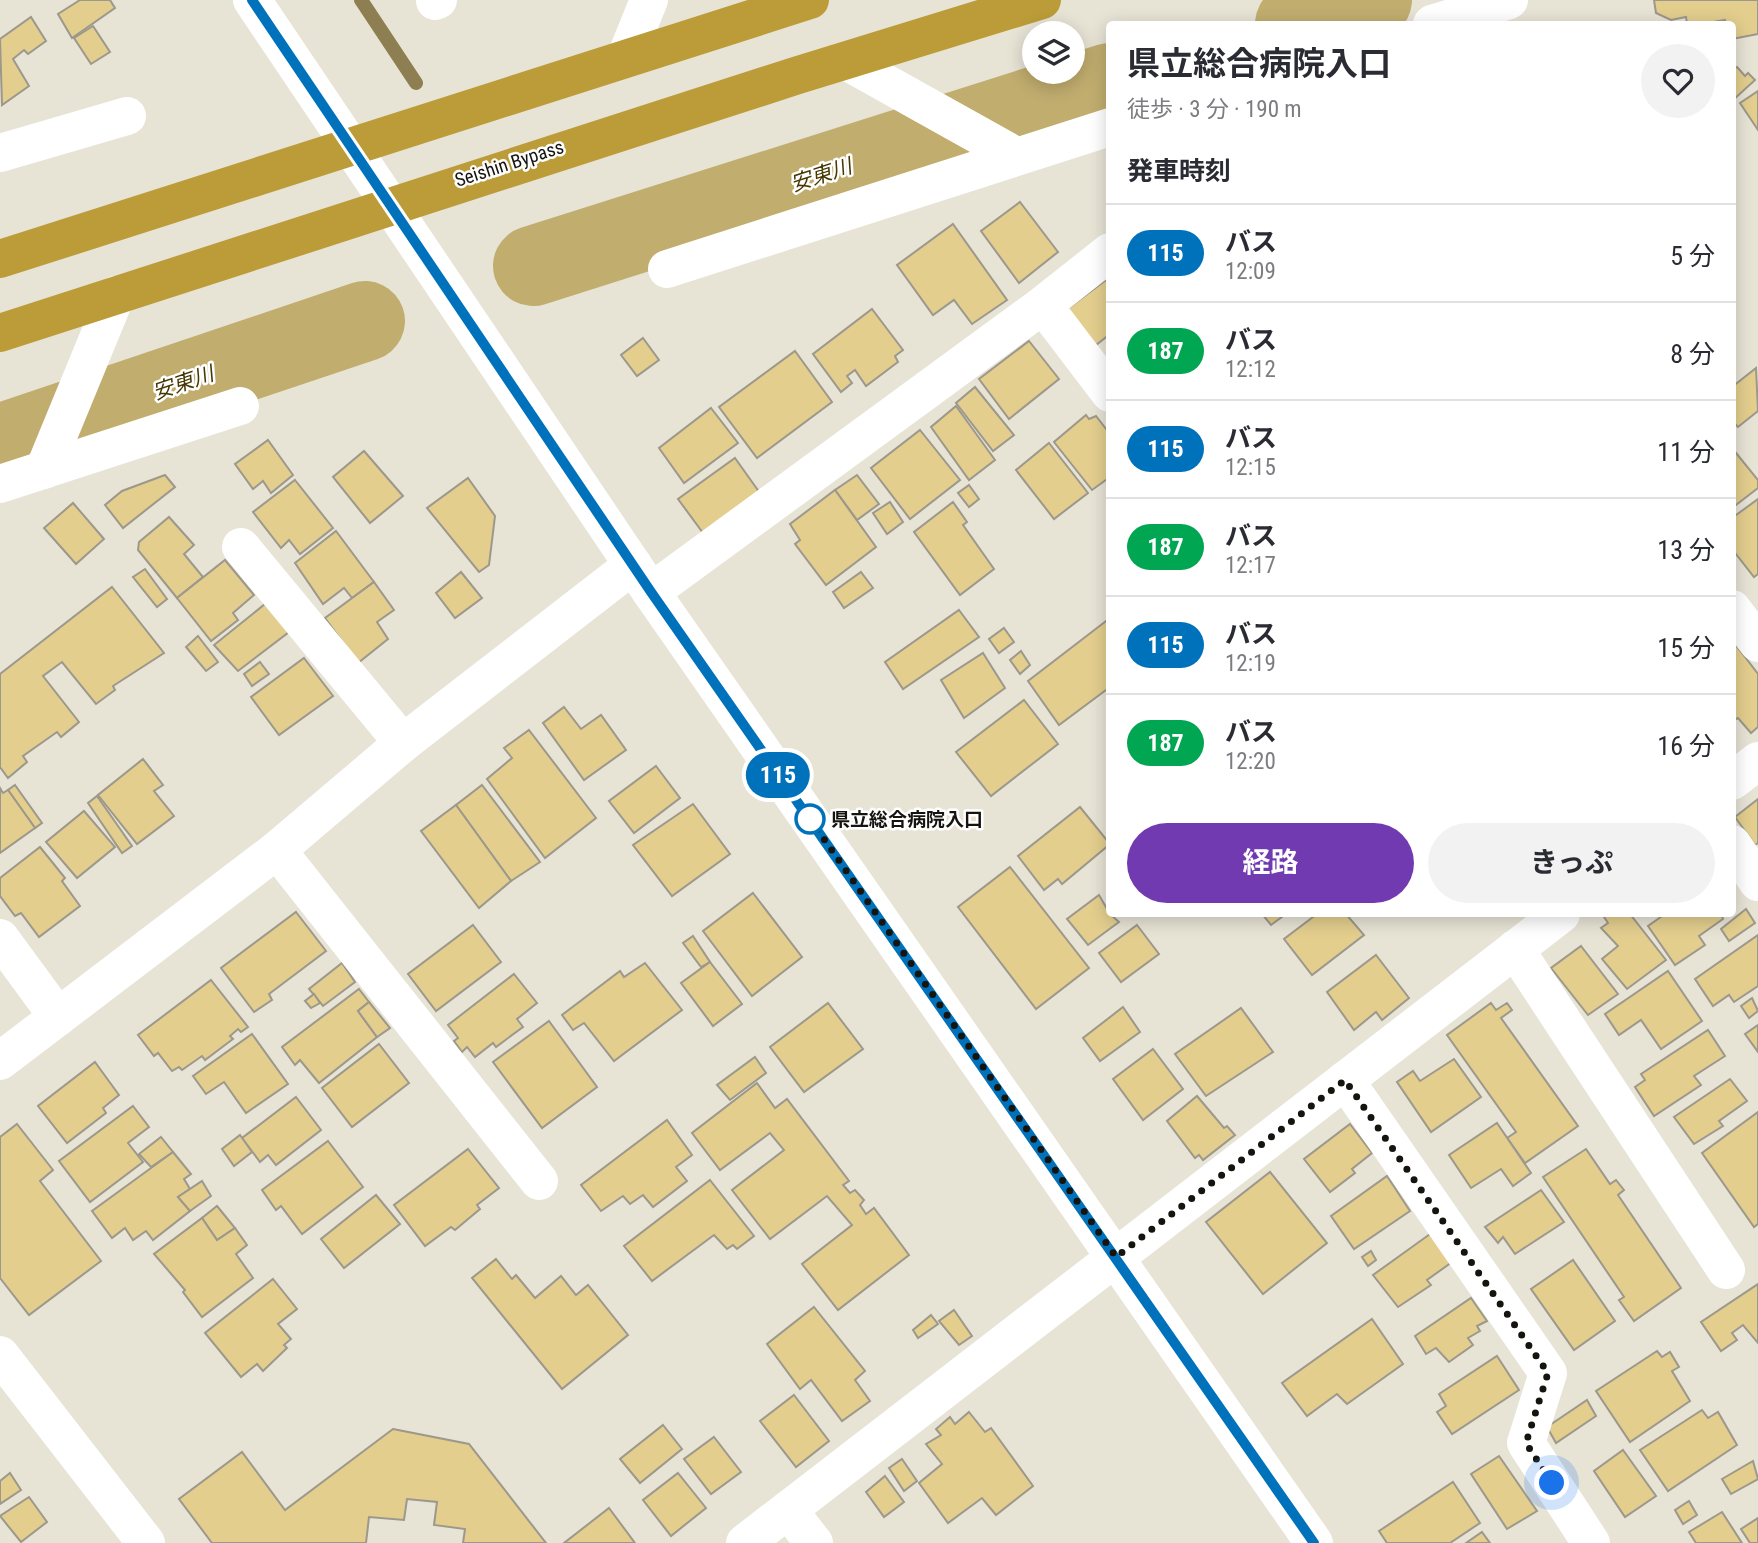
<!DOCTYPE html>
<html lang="ja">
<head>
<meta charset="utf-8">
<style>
  :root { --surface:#fff; --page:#f2f2f3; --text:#2b2b33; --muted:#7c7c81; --line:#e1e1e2; --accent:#723ab0 }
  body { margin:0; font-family:"Roboto Condensed","Noto Sans JP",sans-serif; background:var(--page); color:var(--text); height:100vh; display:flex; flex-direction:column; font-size:26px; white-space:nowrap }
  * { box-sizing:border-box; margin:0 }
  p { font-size:23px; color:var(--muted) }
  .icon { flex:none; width:38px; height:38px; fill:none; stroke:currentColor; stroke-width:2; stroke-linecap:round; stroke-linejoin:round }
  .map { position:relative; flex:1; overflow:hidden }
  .side { position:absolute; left:1106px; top:21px; width:630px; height:896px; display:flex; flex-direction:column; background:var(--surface); border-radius:7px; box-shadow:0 4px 18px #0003 }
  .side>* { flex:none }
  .badge { padding:0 14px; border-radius:23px; font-size:24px; line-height:46px }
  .buttons { position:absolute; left:1022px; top:21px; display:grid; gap:14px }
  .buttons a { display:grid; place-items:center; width:63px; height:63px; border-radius:50%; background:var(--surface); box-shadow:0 4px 18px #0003; font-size:35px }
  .you { position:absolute; width:35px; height:35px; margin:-18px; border:5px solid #fff; border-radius:50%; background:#1a73e8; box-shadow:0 0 0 10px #1a73e833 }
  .map>.badge { position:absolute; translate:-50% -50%; box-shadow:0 0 0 4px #fff }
  h2 { padding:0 21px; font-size:26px; line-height:63px }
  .round { display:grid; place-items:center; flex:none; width:74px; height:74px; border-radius:37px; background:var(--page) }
  .summary { display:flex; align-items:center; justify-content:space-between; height:119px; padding:0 21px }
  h1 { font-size:33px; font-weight:700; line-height:52px }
  .cta { display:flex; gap:14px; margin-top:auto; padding:14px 21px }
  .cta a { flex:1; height:80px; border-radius:42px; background:var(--accent); color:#fff; font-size:28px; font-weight:700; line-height:80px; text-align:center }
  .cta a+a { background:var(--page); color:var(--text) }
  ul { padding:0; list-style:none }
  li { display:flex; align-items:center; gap:21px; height:98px; padding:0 21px; border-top:2px solid var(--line) }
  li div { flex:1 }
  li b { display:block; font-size:26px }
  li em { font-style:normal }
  li .badge { min-width:77px; font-weight:700; text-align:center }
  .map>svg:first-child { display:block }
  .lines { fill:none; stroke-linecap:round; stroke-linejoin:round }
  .stream { stroke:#8d7f52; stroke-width:14 }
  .river { stroke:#c1ad6e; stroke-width:80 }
  .building { fill:#e3ce8e; stroke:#9c988b; stroke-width:2 }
  .minor { stroke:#fff; stroke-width:38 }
  .highway { stroke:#bb9c38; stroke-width:38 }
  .line-casing { stroke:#fff; stroke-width:16 }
  .line { stroke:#0072bc; stroke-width:10 }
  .walk { stroke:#15140f; stroke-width:7; stroke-dasharray:0 12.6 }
  .stop-dot { fill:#fff; stroke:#0072bc; stroke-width:3.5 }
  .labels { text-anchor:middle; stroke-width:5; stroke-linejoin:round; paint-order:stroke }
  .street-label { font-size:19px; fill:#15140f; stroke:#fff }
  .stop-label { font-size:19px; font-weight:bold; fill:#15140f; stroke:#fff; text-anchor:start }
  .water-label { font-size:21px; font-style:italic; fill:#473802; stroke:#fff }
</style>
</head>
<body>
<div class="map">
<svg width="1758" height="1543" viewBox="0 0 1758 1543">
  <rect width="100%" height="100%" fill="#e7e3d5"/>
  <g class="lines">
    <polyline class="stream" points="361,0 416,83"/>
    <g class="river">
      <polyline points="1295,24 1372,0"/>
      <polyline points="533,266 1110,83"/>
      <polyline points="0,444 365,321"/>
    </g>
  </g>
  <g class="building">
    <polygon points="80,0 110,0 115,8 72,38 58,14"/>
    <polygon points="1654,0 1758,0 1758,34 1732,39 1732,24 1726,24 1725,20 1702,24 1687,24 1686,17 1671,20 1656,13"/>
    <polygon points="31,17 46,41 28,54 24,50 13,59 29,86 2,105 0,39"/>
    <polygon points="93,26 110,52 91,64 74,38"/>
    <polygon points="1737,67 1745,76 1748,73 1755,80 1732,101 1732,70"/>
    <polygon points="1758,91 1758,130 1740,103"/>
    <polygon points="1020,202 1058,252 1019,283 981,231"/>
    <polygon points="953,224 1007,300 972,324 954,300 933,315 897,265"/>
    <polygon points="1110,277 1110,334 1091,349 1062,313"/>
    <polygon points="872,309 903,350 895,356 898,362 866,386 855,370 847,376 852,383 841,392 813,354"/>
    <polygon points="643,338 659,360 637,376 621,355"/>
    <polygon points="1029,341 1059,379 1009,419 979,379"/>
    <polygon points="795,351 832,402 757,458 719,407"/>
    <polygon points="1756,368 1758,411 1738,427 1732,421 1732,387"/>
    <polygon points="975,387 1014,435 993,451 956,403"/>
    <polygon points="956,406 995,460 969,480 931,427"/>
    <polygon points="711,408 738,443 684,483 659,448"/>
    <polygon points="1086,415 1089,419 1096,416 1110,434 1110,477 1092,490 1054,442"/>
    <polygon points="920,430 960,480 910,519 871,468"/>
    <polygon points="268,440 293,475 271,493 263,481 253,489 235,464"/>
    <polygon points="1049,443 1088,493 1054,519 1016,470"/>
    <polygon points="1732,448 1758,480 1758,488 1732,508"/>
    <polygon points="364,451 403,496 370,523 333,477"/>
    <polygon points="735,458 762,496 703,533 678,499"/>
    <polygon points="165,475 175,487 123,528 105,505 122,491"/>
    <polygon points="857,475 879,504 857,520 835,490"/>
    <polygon points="468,478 495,516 489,565 479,572 427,508"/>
    <polygon points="295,480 333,528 300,554 289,540 281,548 253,512"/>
    <polygon points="969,485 979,499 969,507 958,493"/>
    <polygon points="835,490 876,547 826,585 795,544 800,540 790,524"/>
    <polygon points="1758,499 1758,574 1754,577 1732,549 1732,518"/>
    <polygon points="890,502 903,522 887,534 873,513"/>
    <polygon points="953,502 967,522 963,525 994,569 960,595 914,532"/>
    <polygon points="73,503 104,539 76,564 44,528"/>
    <polygon points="169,517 194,545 184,554 203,577 177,598 138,550 139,542"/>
    <polygon points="336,531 374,582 352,598 344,588 323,604 295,563"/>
    <polygon points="225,560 254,595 233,613 238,620 211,641 177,598"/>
    <polygon points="145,569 167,599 157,607 133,577"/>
    <polygon points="461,572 482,598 455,618 436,593"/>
    <polygon points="861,572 873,588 844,608 833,592"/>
    <polygon points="374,582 394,610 377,622 388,639 358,663 325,618"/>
    <polygon points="112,587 164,653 113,686 115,690 96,704 62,662 43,676 79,722 61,737 57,732 23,756 27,762 8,778 0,767 0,674"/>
    <polygon points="265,604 289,632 238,671 214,645"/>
    <polygon points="959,610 979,637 903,689 885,662"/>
    <polygon points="1110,618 1110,687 1059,725 1028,681"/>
    <polygon points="1004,628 1014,642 999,653 989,639"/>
    <polygon points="198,636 218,662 206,671 186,647"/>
    <polygon points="1732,640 1758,674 1758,727 1751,733 1738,718 1732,721"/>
    <polygon points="1021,651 1030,665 1020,674 1010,660"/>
    <polygon points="983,653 1005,688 964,718 941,680"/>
    <polygon points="304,658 333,696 279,735 251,697"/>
    <polygon points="260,662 269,674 252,686 244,674"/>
    <polygon points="1024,700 1058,744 991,796 956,752"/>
    <polygon points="564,707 581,729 601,715 626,750 584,780 543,723"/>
    <polygon points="529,730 596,818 545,858 487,779 512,758 504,748"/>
    <polygon points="143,759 163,785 154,791 174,816 137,844 98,795"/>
    <polygon points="656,766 680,798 634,833 609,801"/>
    <polygon points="15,785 42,823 35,828 8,790"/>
    <polygon points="482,785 540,862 511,881 456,805"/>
    <polygon points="0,788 3,793 8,790 35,828 0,853"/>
    <polygon points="97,796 132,846 122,853 88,803"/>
    <polygon points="1758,799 1758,843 1755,845 1735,817"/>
    <polygon points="693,804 730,854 672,896 633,845"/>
    <polygon points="456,805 511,881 479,908 421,831"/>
    <polygon points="1080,807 1110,844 1062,884 1058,879 1044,890 1018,856"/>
    <polygon points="84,811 115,847 77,878 46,842"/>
    <polygon points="40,847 65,878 62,881 80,906 39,937 21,913 15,916 0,896 0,878"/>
    <polygon points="1010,867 1089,968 1036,1009 958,907"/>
    <polygon points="753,893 802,957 752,996 703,931"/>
    <polygon points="1099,895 1110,914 1119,922 1088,945 1067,919"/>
    <polygon points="1746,909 1755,923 1729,941 1721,929"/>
    <polygon points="296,912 326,951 269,994 272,1000 254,1012 221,968"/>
    <polygon points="1262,914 1286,914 1271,925"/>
    <polygon points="1317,914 1346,914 1364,935 1312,975 1284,939"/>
    <polygon points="1602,914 1630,914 1666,960 1627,989 1602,959 1618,946 1601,928 1608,923"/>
    <polygon points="1665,914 1721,914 1723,919 1699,936 1705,945 1675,965 1648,926"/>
    <polygon points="473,925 501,962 436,1011 408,974"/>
    <polygon points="1137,925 1159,954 1121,982 1099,953"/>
    <polygon points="1758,935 1758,986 1734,1002 1729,995 1713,1006 1695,979"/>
    <polygon points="693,936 710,962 701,967 683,943"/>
    <polygon points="1581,946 1618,994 1588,1015 1551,968"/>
    <polygon points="1376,955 1409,998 1382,1020 1376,1012 1354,1030 1327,992"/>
    <polygon points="710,962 742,1004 713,1026 681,983"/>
    <polygon points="342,963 355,982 323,1006 309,989"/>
    <polygon points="645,963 682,1010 614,1061 584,1023 573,1030 562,1015 620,971 624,977"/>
    <polygon points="1668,971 1702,1021 1661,1049 1641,1020 1619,1035 1605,1014"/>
    <polygon points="514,974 537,1003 517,1019 523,1027 496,1047 493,1043 475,1057 467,1047 462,1052 454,1041 458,1038 448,1025"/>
    <polygon points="211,980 248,1027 241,1032 238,1029 230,1036 233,1039 205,1060 202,1056 182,1070 179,1067 172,1071 158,1053 154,1056 138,1035"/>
    <polygon points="359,989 369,1002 358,1011 377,1037 319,1083 300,1060 295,1065 282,1047"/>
    <polygon points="314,994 320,1003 311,1008 305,1001"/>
    <polygon points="1752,998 1758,1011 1749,1018 1741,1006"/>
    <polygon points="369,1002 390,1028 377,1037 358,1011"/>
    <polygon points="828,1003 863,1049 804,1092 770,1047"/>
    <polygon points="1491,1003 1496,1010 1507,1003 1512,1010 1501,1018 1578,1126 1525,1163 1507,1138 1516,1132 1447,1035"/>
    <polygon points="1123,1007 1140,1032 1100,1061 1083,1038"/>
    <polygon points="1241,1008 1273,1052 1206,1096 1175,1054"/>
    <polygon points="549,1021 597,1087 542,1128 493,1062"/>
    <polygon points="1758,1025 1758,1052 1745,1034"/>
    <polygon points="1708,1030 1725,1056 1694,1076 1701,1085 1654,1116 1635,1087 1645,1080 1641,1074"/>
    <polygon points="252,1034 288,1084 246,1113 224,1082 206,1094 193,1076"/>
    <polygon points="379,1044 409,1083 352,1127 322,1088"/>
    <polygon points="1153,1049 1183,1089 1143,1120 1113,1079"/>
    <polygon points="755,1057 766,1073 730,1100 717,1085"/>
    <polygon points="1454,1059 1481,1097 1431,1132 1397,1082 1413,1071 1420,1081"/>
    <polygon points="95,1062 119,1095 103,1108 106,1113 67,1143 38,1106"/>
    <polygon points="1730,1079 1747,1101 1719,1121 1723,1126 1694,1144 1674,1117"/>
    <polygon points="757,1083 775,1108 787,1099 849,1181 843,1185 850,1193 855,1190 864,1200 860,1205 866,1214 874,1208 909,1255 838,1310 802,1264 852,1225 827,1196 770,1239 732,1190 784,1150 770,1133 720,1170 692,1133"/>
    <polygon points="1197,1096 1224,1128 1227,1126 1235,1135 1203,1160 1199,1155 1195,1158 1167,1121"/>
    <polygon points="296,1097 321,1130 276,1165 268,1155 260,1162 242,1138"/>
    <polygon points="133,1106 149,1127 128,1143 143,1162 90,1202 59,1161"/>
    <polygon points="1758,1112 1758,1224 1754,1227 1702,1153"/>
    <polygon points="667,1120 692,1155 676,1167 687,1181 653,1207 643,1195 630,1204 623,1196 601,1211 581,1185"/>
    <polygon points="1497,1123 1531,1173 1513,1186 1501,1169 1471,1188 1449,1155"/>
    <polygon points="17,1124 53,1170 40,1181 101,1261 29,1315 0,1278 0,1137"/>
    <polygon points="1350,1124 1372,1153 1352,1169 1355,1173 1330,1192 1304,1159"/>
    <polygon points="240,1135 252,1152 234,1166 222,1149"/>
    <polygon points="161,1137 173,1152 151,1167 139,1154"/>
    <polygon points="328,1141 363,1187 302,1234 281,1206 276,1210 262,1190"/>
    <polygon points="468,1149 499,1188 477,1205 480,1209 455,1230 451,1227 425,1246 394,1205"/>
    <polygon points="1586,1149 1610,1184 1616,1180 1624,1190 1618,1195 1681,1288 1634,1321 1619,1300 1624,1297 1543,1177"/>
    <polygon points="173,1152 191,1174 184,1179 190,1189 178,1197 190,1211 153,1240 146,1231 133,1240 125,1228 112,1238 92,1211"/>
    <polygon points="1270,1172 1327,1243 1263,1294 1206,1222"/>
    <polygon points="1387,1176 1410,1211 1354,1249 1331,1216"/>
    <polygon points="710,1180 754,1236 737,1249 733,1245 727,1249 714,1235 652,1281 624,1246"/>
    <polygon points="202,1181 211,1196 190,1211 178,1197"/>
    <polygon points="1541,1190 1564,1222 1515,1254 1503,1237 1498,1243 1485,1227"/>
    <polygon points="376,1195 400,1224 344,1268 321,1239"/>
    <polygon points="217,1206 235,1228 217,1240 202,1218"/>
    <polygon points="202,1218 217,1240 235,1228 247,1245 236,1254 253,1278 202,1317 183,1292 185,1290 154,1254"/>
    <polygon points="1430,1234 1452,1262 1427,1280 1431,1285 1398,1307 1373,1275"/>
    <polygon points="1371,1251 1376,1260 1368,1266 1362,1257"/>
    <polygon points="496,1259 512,1279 516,1275 535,1298 561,1276 576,1295 588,1285 628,1335 562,1389 472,1278"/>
    <polygon points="1573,1260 1615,1321 1574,1350 1531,1289"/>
    <polygon points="273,1279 297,1309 278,1324 291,1339 284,1345 287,1348 263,1371 257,1364 241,1377 205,1333"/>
    <polygon points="1758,1284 1758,1343 1743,1325 1732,1333 1737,1340 1721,1351 1701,1322"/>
    <polygon points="1471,1298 1487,1321 1477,1326 1480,1331 1468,1338 1473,1345 1449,1362 1436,1348 1426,1354 1415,1336"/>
    <polygon points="814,1307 865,1371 855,1380 870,1401 842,1421 811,1380 800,1389 767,1344"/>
    <polygon points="954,1310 972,1336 959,1345 939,1321"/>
    <polygon points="931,1315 938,1324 918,1338 913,1330"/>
    <polygon points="1372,1319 1403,1364 1347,1404 1337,1394 1307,1416 1282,1383"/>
    <polygon points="1657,1351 1662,1357 1670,1352 1679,1367 1672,1371 1690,1401 1630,1442 1596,1391"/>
    <polygon points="1497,1356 1519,1390 1452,1434 1437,1412 1446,1406 1439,1394"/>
    <polygon points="794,1395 829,1441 796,1467 760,1421"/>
    <polygon points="1587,1400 1596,1416 1556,1443 1547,1427"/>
    <polygon points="1702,1410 1708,1418 1718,1412 1737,1445 1668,1491 1640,1450"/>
    <polygon points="969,1412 985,1432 991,1428 1033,1486 996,1515 982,1498 948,1523 919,1483 942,1464 926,1444 941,1435 936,1429 950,1417 955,1424"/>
    <polygon points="663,1425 682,1449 640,1483 620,1459"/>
    <polygon points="393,1429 469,1444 546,1543 463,1543 465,1529 434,1525 437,1502 407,1499 404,1520 369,1517 366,1543 212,1543 179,1499 242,1452 285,1510"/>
    <polygon points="714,1437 741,1472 711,1494 684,1459"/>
    <polygon points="1623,1450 1656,1496 1625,1517 1594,1471"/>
    <polygon points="1499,1456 1537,1511 1507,1529 1471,1474"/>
    <polygon points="902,1459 917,1481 904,1491 889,1468"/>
    <polygon points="1753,1461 1758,1479 1731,1494 1722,1479"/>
    <polygon points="10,1473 21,1490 0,1504 0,1481"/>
    <polygon points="678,1473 706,1508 671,1536 643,1500"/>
    <polygon points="885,1476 904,1502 884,1517 866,1492"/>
    <polygon points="1453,1482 1480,1523 1450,1543 1387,1543 1379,1531"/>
    <polygon points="29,1497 47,1522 21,1542 0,1516"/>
    <polygon points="1689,1501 1697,1515 1683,1524 1675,1510"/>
    <polygon points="609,1508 635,1543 564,1543"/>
    <polygon points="1722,1512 1742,1543 1696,1543 1689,1532"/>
    <polygon points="1758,1518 1758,1543 1750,1543 1741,1529"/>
    <polygon points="1482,1532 1490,1543 1466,1543"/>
  </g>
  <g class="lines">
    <g class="minor">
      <polyline points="252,0 651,592 1314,1543"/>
      <polyline points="435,1 438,0"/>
      <polyline points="1432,24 1509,0"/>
      <polyline points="628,52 649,0"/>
      <polyline points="846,61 1016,156"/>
      <polyline points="0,153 127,116"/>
      <polyline points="667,269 1110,127"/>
      <polyline points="1043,305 1110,393"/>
      <polyline points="44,470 116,295"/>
      <polyline points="0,484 240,406"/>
      <polyline points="241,547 403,743"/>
      <polyline points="651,592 1043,305 1110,252"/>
      <polyline points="1732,609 1758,643"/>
      <polyline points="1732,781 1758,761"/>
      <polyline points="1732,844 1758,882"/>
      <polyline points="277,850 539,1181"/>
      <polyline points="0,938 58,1017"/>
      <polyline points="1515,949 1726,1270"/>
      <polyline points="0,1061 277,850 403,743 633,565"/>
      <polyline points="1345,1080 1548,1373 1526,1443 1591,1543"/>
      <polyline points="0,1355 146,1543"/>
      <polyline points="788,1510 814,1543"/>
      <polyline points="745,1543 1561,914"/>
    </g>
    <g class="highway">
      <polyline points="0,259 810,0"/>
      <polyline points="0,333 795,76 1042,0"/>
    </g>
  </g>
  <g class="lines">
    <g class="line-casing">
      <polyline id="line" points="252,0 651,592 1314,1543"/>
    </g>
    <use href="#line" class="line"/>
    <polyline class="walk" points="810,819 1116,1257 1345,1080 1548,1373 1526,1443 1552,1483"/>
  </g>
  <circle class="stop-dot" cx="810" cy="819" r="14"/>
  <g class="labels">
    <g class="street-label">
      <text transform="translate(509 163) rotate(-18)" y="7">Seishin Bypass</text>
    </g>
    <g class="stop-label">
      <text x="831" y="826">県立総合病院入口</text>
    </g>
    <g class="water-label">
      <text transform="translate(821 175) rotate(-18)" y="7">安東川</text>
      <text transform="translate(183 383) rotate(-19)" y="7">安東川</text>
    </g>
  </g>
</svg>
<div class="buttons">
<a><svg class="icon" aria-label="layers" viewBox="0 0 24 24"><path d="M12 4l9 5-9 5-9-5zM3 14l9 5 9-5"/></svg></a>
</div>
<div class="you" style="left:1552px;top:1483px"></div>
<b class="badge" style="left:778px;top:775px;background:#0072bc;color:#fff">115</b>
<section class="side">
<div class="summary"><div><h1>県立総合病院入口</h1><p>徒歩 · 3 分 · 190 m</p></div><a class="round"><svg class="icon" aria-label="heart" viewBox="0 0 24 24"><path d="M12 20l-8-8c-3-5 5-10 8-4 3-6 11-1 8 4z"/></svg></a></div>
<h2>発車時刻</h2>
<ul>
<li><span class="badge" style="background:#0072bc;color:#fff">115</span><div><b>バス</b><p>12:09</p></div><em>5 分</em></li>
<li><span class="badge" style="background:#00a651;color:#fff">187</span><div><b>バス</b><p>12:12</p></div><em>8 分</em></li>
<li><span class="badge" style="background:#0072bc;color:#fff">115</span><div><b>バス</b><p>12:15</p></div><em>11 分</em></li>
<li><span class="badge" style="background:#00a651;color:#fff">187</span><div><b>バス</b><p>12:17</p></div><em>13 分</em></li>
<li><span class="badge" style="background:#0072bc;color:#fff">115</span><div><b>バス</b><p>12:19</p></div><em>15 分</em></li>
<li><span class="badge" style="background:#00a651;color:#fff">187</span><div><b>バス</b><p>12:20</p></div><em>16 分</em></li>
</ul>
<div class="cta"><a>経路</a><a>きっぷ</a></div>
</section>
</div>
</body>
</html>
